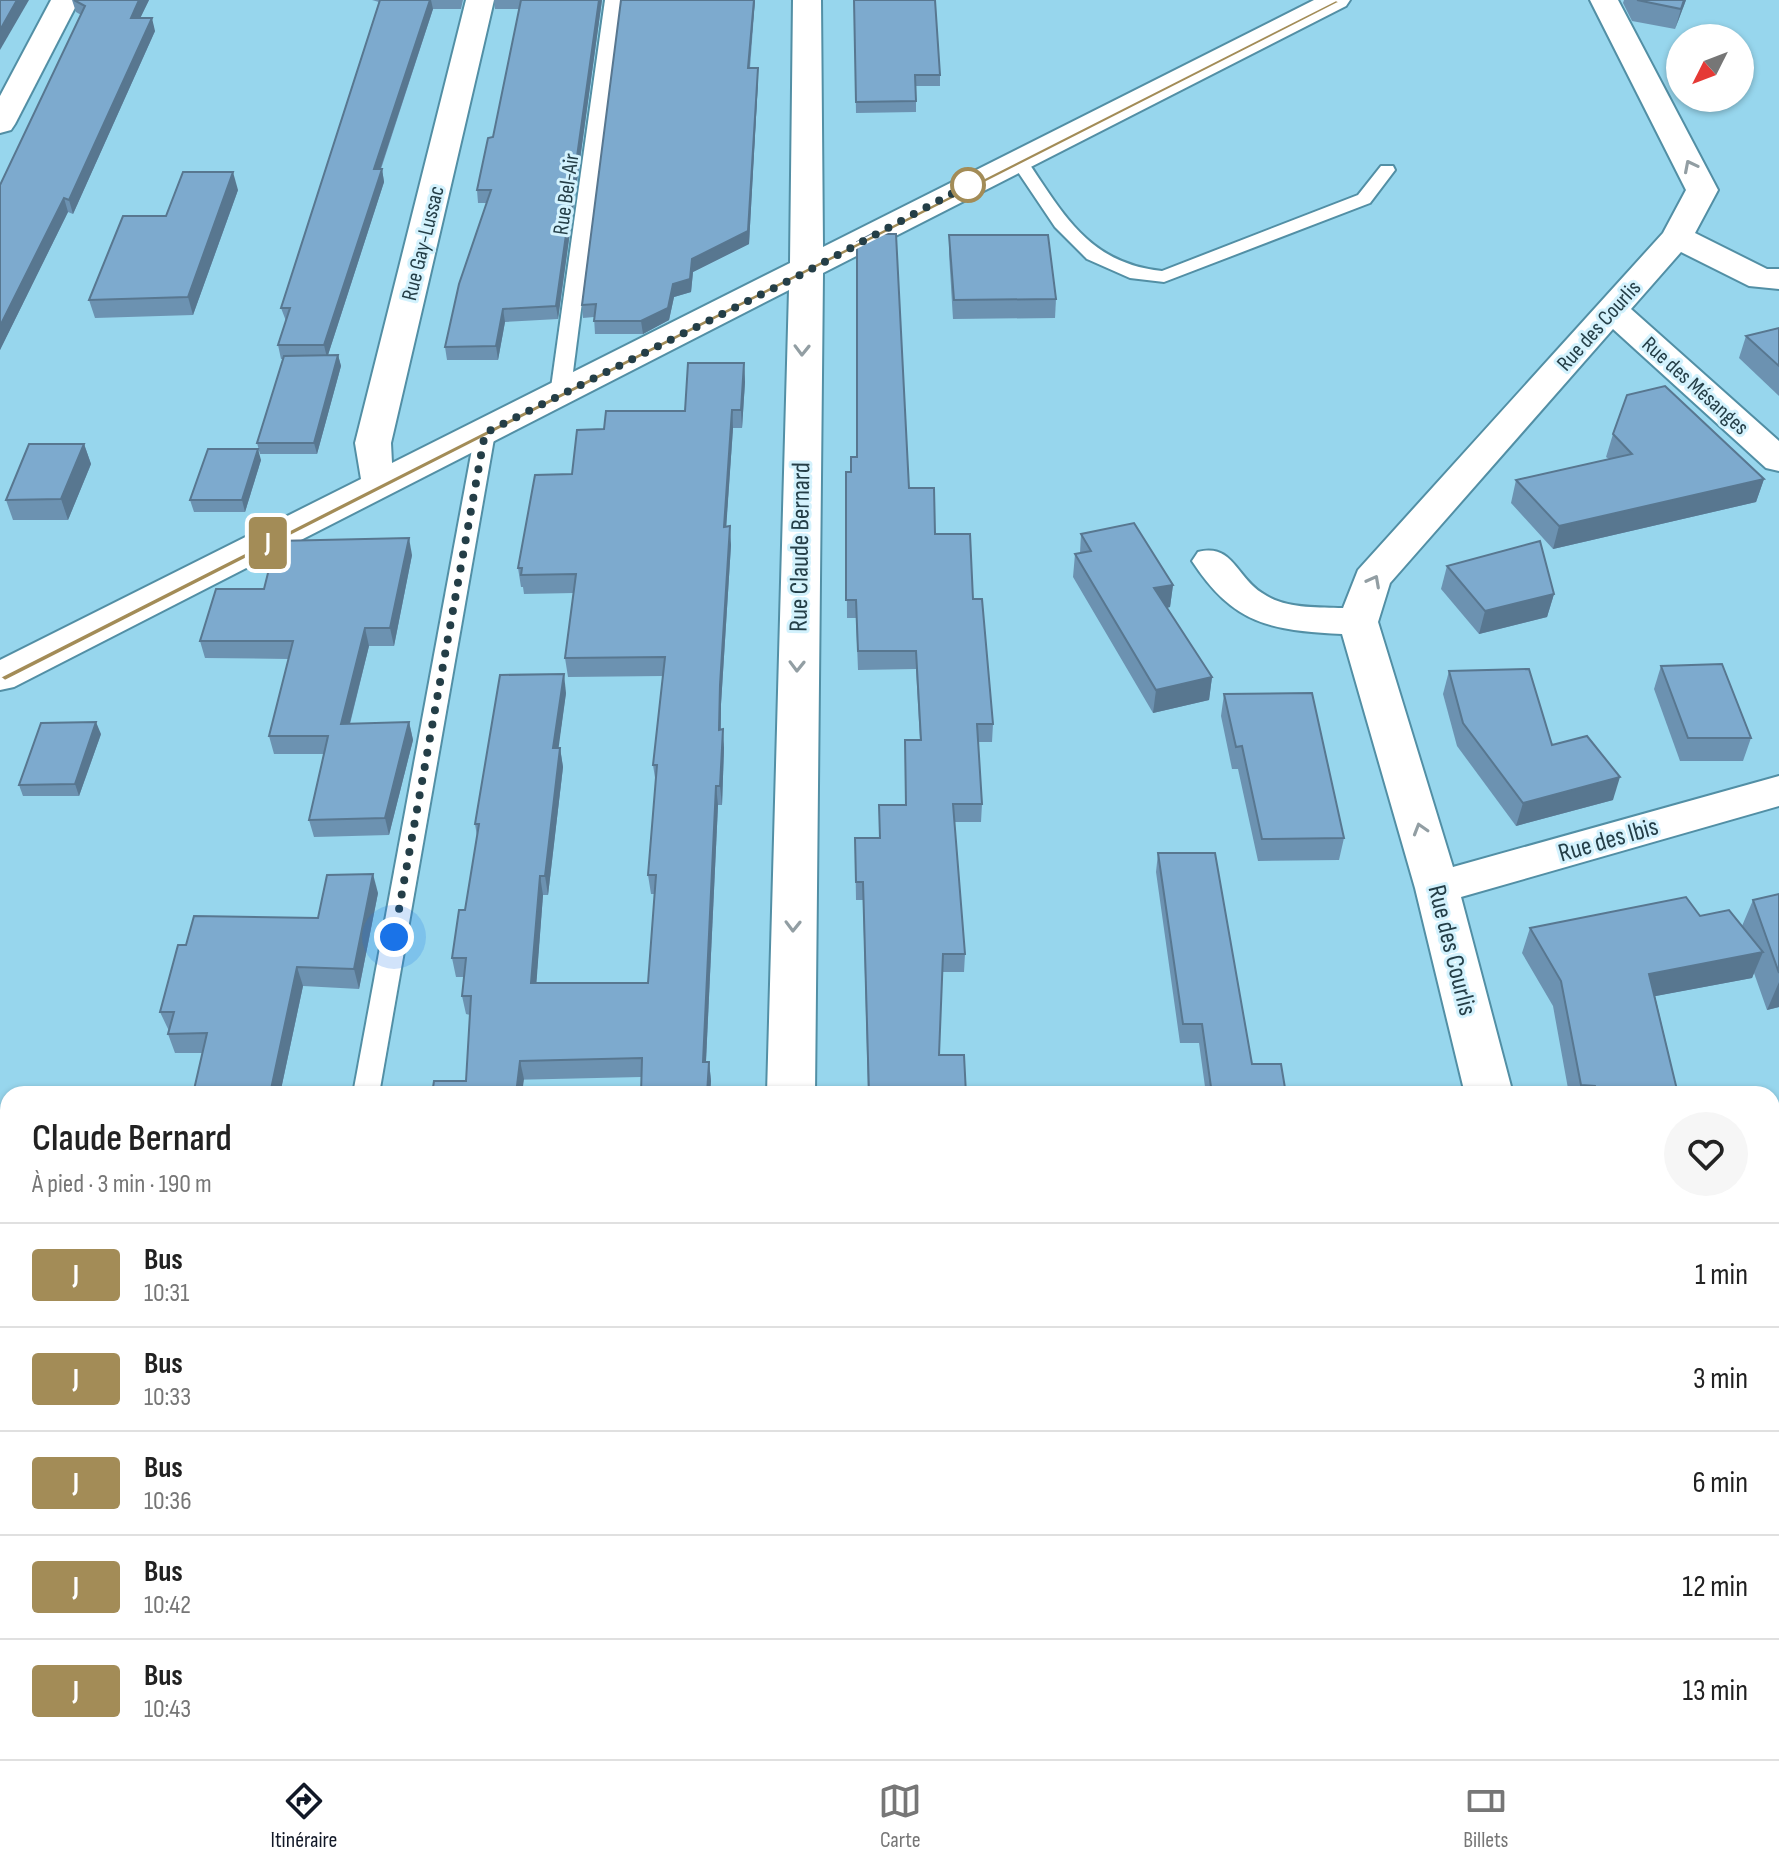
<!DOCTYPE html>
<html lang="fr">
<head>
<meta charset="utf-8">
<style>
  :root { --surface:#fff; --page:#f6f6f6; --text:#222; --muted:#767676; --line:#e0e0e0; --accent:#111827 }
  body { margin:0; font-family:"Sofia Sans Condensed",sans-serif; background:var(--page); color:var(--text); height:100vh; display:flex; flex-direction:column; font-size:30px; white-space:nowrap }
  * { box-sizing:border-box; margin:0 }
  p { font-size:26px; color:var(--muted) }
  .icon { flex:none; width:44px; height:44px; fill:none; stroke:currentColor; stroke-width:2; stroke-linecap:round; stroke-linejoin:round }
  .map { position:relative; flex:1; overflow:hidden }
  .details { position:absolute; left:0px; top:1086px; width:1780px; height:674px; display:flex; flex-direction:column; background:var(--surface); border-radius:24px 24px 0 0; box-shadow:0 2px 6px #0004 }
  .details>* { flex:none }
  .badge { padding:0 16px; border-radius:6px; font-size:28px; line-height:52px }
  .needle { width:52px; rotate:228deg }
  .fabs { position:absolute; left:1666px; top:24px; display:grid; gap:16px }
  .fabs a { display:grid; place-items:center; width:88px; height:88px; border-radius:50%; background:var(--surface); box-shadow:0 2px 6px #0004; font-size:40px }
  .you { position:absolute; width:40px; height:40px; margin:-20px; border:6px solid #fff; border-radius:50%; background:#1a73e8; box-shadow:0 0 0 12px #1a73e833 }
  .map>.badge { position:absolute; translate:-50% -50%; box-shadow:0 0 0 4px #fff }
  .round { display:grid; place-items:center; flex:none; width:84px; height:84px; border-radius:42px; background:var(--page) }
  .overview { display:flex; align-items:center; justify-content:space-between; height:136px; padding:0 32px }
  h1 { font-size:38px; font-weight:600; line-height:60px }
  ul { padding:0; list-style:none }
  li { display:flex; align-items:center; gap:24px; height:104px; padding:0 32px; border-top:2px solid var(--line) }
  li div { flex:1 }
  li b { display:block; font-size:30px }
  li em { font-style:normal }
  li .badge { min-width:88px; font-weight:700; text-align:center }
  .menu { display:flex; justify-content:space-around; align-items:center; height:112px; border-top:2px solid var(--line); background:var(--surface); font-size:22px; color:var(--muted) }
  .menu a { display:grid; justify-items:center; gap:4px }
  .menu .on { color:var(--accent) }
  .map>svg:first-child { display:block }
  .lines { fill:none; stroke-linecap:round; stroke-linejoin:round }
  .service-casing { stroke:#528fa5; stroke-width:4 }
  .minor-casing { stroke:#528fa5; stroke-width:4 }
  .service { fill:#fff; fill-rule:evenodd }
  .minor { fill:#fff; fill-rule:evenodd }
  .wall { fill:#6c92b1 }
  .shaded-wall { fill:#587790 }
  .building { fill:#7daace; stroke:#587790; stroke-width:2 }
  .oneway { stroke:#929ea3 }
  .line { fill:#a38c57; stroke:#fff; stroke-width:2 }
  .walk { stroke:#243e47; stroke-width:8; stroke-dasharray:0 14.4 }
  .stop-dot { fill:#fff; stroke:#a38c57; stroke-width:4 }
  .labels { text-anchor:middle; stroke-width:6; stroke-linejoin:round; paint-order:stroke }
  .far-street-label { font-size:22px; fill:#243e47; stroke:#d3f2fd }
  .street-label { font-size:26px; fill:#243e47; stroke:#d3f2fd }
</style>
</head>
<body>
<div class="map">
<svg width="1779" height="1759" viewBox="0 0 1779 1759">
  <rect width="100%" height="100%" fill="#97d6ed"/>
  <g class="lines">
    <g class="service-casing">
      <g id="service">
        <polygon points="605,0 621,0 570,395 560,401 550,395"/>
        <path d="M1018,155L1024,156C1063,213 1087,263 1162,271L1358,195L1381,166H1393L1395,170L1370,203L1164,282L1130,278L1087,259L1055,227L1010,160Z"/>
        <polygon points="485,427 495,433 379,1094 353,1094 475,433"/>
        <polygon points="231,1752 263,1752 262,1759 230,1759"/>
      </g>
    </g>
    <g class="minor-casing">
      <g id="minor">
        <polygon points="51,0 79,0 15,124 11,130 0,133 0,96"/>
        <polygon points="466,0 494,0 391,443 392,463 790,263 793,0 821,0 823,247 1314,0 1350,0 1346,6 823,273 815,1094 767,1094 789,290 14,687 0,690 0,660 361,479 355,443"/>
        <path d="M1590,0H1618L1718,190L1695,233L1767,269H1779V289L1749,286L1681,252L1631,309L1779,441V471L1766,468L1613,329L1390,583L1378,622L1453,867L1779,776V806L1461,897L1513,1094H1465L1415,888L1342,634C1270,630 1234,625 1192,561L1198,552C1233,543 1236,577 1262,593C1285,609 1316,607 1343,608L1358,570L1663,233L1686,190Z"/>
        <rect x="750" y="1752" width="60" height="7"/>
        <polygon points="1625,1752 1685,1752 1687,1759 1627,1759"/>
      </g>
    </g>
    <use href="#service" class="service"/>
    <use href="#minor" class="minor"/>
  </g>
  <g class="wall">
    <polygon points="72,0 149,0 140,18 155,31 73,214 68,212 0,350 0,185 81,15 76,12"/>
    <polygon points="372,0 463,0 461,9 433,9 381,169 382,169 384,182 328,355 338,355 341,366 317,454 260,454 257,443 283,359 281,359 278,345 286,321 281,308 379,2"/>
    <polygon points="494,0 602,0 558,319 505,322 498,360 447,360 445,347 487,203 478,203 477,190 493,137 519,9 495,9"/>
    <polygon points="621,0 755,0 750,68 758,68 758,81 749,244 693,272 691,292 674,297 669,320 643,334 595,334 594,317 583,318 582,305"/>
    <polygon points="854,0 940,75 940,86 916,86 916,112 856,113"/>
    <polygon points="1624,0 1686,0 1675,29 1632,21 1623,3"/>
    <polygon points="238,190 193,315 95,318 89,300 166,216"/>
    <polygon points="949,235 1056,299 1055,318 953,319 949,254"/>
    <polygon points="1779,328 1779,396 1739,358 1746,336"/>
    <polygon points="744,363 745,382 742,428 733,428 726,527 731,545 721,704 721,730 724,748 722,805 718,805 706,1062 709,1062 711,1081 710,1094 641,1094 641,1077 466,1081 470,1015 466,1014 462,996 464,977 456,977 452,958 465,910 477,836 475,824 566,693 558,748 560,748 563,767 548,895 543,895 536,983 648,983 655,894 651,894 648,875 656,784 653,765 663,676 568,677 565,658 574,593 524,594 523,587 521,587 518,568 572,474 604,429 685,411"/>
    <polygon points="1613,434 1764,479 1756,502 1553,549 1511,503 1516,480 1609,459 1606,457"/>
    <polygon points="84,444 91,464 68,520 13,520 6,500"/>
    <polygon points="261,460 245,512 194,512 190,500"/>
    <polygon points="846,472 909,488 973,599 993,724 992,742 978,742 982,804 981,822 954,822 965,954 964,972 942,972 868,1094 863,900 856,900 855,838 880,838 906,805 920,740 916,669 858,670 856,618 847,618"/>
    <polygon points="1081,534 1173,585 1170,607 1167,608 1212,677 1209,700 1153,713 1073,577 1075,554 1080,553"/>
    <polygon points="412,555 394,646 369,646 350,724 409,722 413,740 389,835 314,837 309,820 324,754 274,754 269,736 289,659 205,658 200,641 264,589"/>
    <polygon points="1447,566 1554,594 1547,617 1479,634 1441,589"/>
    <polygon points="1661,666 1751,738 1743,761 1680,761 1654,689"/>
    <polygon points="1449,671 1613,800 1516,826 1457,746 1443,694"/>
    <polygon points="1224,694 1344,838 1339,860 1258,861 1238,769 1232,769 1221,716"/>
    <polygon points="101,734 79,796 23,796 19,785"/>
    <polygon points="1158,853 1252,1064 1286,1094 1206,1094 1199,1043 1180,1043 1156,872"/>
    <polygon points="378,893 359,989 303,986 280,1094 193,1094 203,1053 175,1053 168,1034 169,1031 160,1012 186,945 318,918"/>
    <polygon points="1779,894 1779,1007 1767,1010 1754,973 1752,978 1655,996 1678,1094 1569,1094 1553,1006 1522,953 1530,928 1700,916 1742,926 1753,900"/>
    <rect x="1772" y="1184" width="7" height="110"/>
    <polygon points="1772,1376 1779,1398 1779,1423 1778,1425 1779,1447 1775,1455 1772,1455"/>
    <polygon points="1772,1483 1779,1506 1779,1689 1772,1689"/>
    <polygon points="0,1508 8,1508 8,1653 0,1654"/>
  </g>
  <g class="shaded-wall">
    <polygon points="17,0 29,0 0,50 0,30"/>
    <polygon points="139,0 149,0 134,31 131,18"/>
    <polygon points="430,0 431,0 433,9 376,182 374,169"/>
    <polygon points="599,0 602,0 558,319 556,306"/>
    <polygon points="754,0 755,0 748,81 748,68"/>
    <polygon points="1684,0 1686,0 1675,29 1681,9"/>
    <polygon points="152,18 155,31 73,214 69,200"/>
    <polygon points="758,68 758,81 749,244 693,272 691,292 674,297 669,320 643,334 641,321 692,259"/>
    <polygon points="382,169 384,182 327,358 324,345"/>
    <polygon points="233,172 238,190 193,315 188,297"/>
    <polygon points="64,198 68,212 0,350 0,326"/>
    <polygon points="503,309 505,322 498,360 496,346"/>
    <polygon points="338,355 341,366 317,454 314,443"/>
    <polygon points="744,363 745,382 742,428 741,410"/>
    <polygon points="732,410 733,428 725,545 724,527"/>
    <polygon points="84,444 91,464 68,520 61,499"/>
    <polygon points="258,449 261,460 245,512 242,500"/>
    <polygon points="1764,479 1756,502 1553,549 1559,526"/>
    <polygon points="730,526 731,545 721,704 720,749 719,730 720,685"/>
    <polygon points="409,538 412,555 394,646 390,628"/>
    <polygon points="1173,585 1170,607 1152,611 1154,588"/>
    <polygon points="1554,594 1547,617 1479,634 1485,611"/>
    <polygon points="365,628 369,646 345,742 341,724"/>
    <polygon points="564,674 566,693 556,767 553,748"/>
    <polygon points="1212,677 1209,700 1153,713 1156,690"/>
    <polygon points="96,722 101,734 79,796 75,784"/>
    <polygon points="409,722 413,740 389,835 385,818"/>
    <polygon points="723,729 724,748 722,805 720,786"/>
    <polygon points="560,748 563,767 548,895 545,876"/>
    <polygon points="1620,777 1613,800 1516,826 1523,803"/>
    <polygon points="716,786 718,805 705,1081 703,1062"/>
    <polygon points="373,874 378,893 359,989 354,969"/>
    <polygon points="540,876 543,895 535,1002 531,983"/>
    <polygon points="1763,952 1752,978 1640,999 1649,974"/>
    <polygon points="297,967 303,986 280,1094 270,1094"/>
    <polygon points="1779,982 1779,1007 1767,1010"/>
    <polygon points="520,1061 524,1079 522,1094 516,1094"/>
    <polygon points="709,1062 711,1081 710,1094 707,1094"/>
  </g>
  <g class="building">
    <polygon points="0,0 17,0 0,30"/>
    <polygon points="74,0 139,0 131,18 152,18 69,200 64,198 0,326 0,185 85,6"/>
    <polygon points="380,0 430,0 374,169 382,169 324,345 278,345 290,308 281,308"/>
    <polygon points="521,0 599,0 556,306 503,309 496,346 445,347 459,284 491,190 477,190 488,138 493,137"/>
    <polygon points="621,0 754,0 748,68 758,68 748,231 692,259 690,279 673,284 668,308 641,321 594,321 596,304 582,305"/>
    <polygon points="854,0 935,0 940,75 915,75 916,101 856,102"/>
    <polygon points="1637,0 1684,0 1681,9"/>
    <polygon points="183,172 233,172 188,297 89,300 123,216 166,216"/>
    <polygon points="872,234 896,234 909,488 934,488 935,534 970,534 973,599 982,599 993,724 977,724 982,804 953,804 965,954 943,954 939,1055 964,1055 966,1094 869,1094 863,882 856,882 855,838 880,838 879,805 906,805 905,740 921,740 916,651 858,651 856,600 846,600 846,472 851,472 851,457 857,457 857,242"/>
    <polygon points="949,235 1048,235 1056,299 954,300"/>
    <polygon points="1779,328 1779,366 1746,336"/>
    <polygon points="338,355 314,443 257,443 284,356"/>
    <polygon points="688,363 744,363 741,410 732,410 724,527 730,526 720,685 719,730 723,729 720,786 716,786 703,1062 709,1062 707,1094 641,1094 642,1058 520,1061 516,1094 432,1094 434,1081 466,1081 471,996 462,996 466,958 452,958 459,910 465,910 479,824 475,824 500,675 564,674 553,748 560,748 545,876 540,876 531,983 648,983 656,875 648,875 657,765 653,765 665,657 565,658 576,574 521,575 522,568 518,568 535,475 572,474 577,430 604,429 606,411 685,411"/>
    <polygon points="1665,386 1764,479 1559,526 1516,480 1632,454 1613,434 1627,395"/>
    <polygon points="29,444 84,444 61,499 6,500"/>
    <polygon points="208,449 258,449 242,500 190,500"/>
    <polygon points="1134,523 1173,585 1154,588 1212,677 1156,690 1075,554 1091,551 1081,534"/>
    <polygon points="409,538 390,628 365,628 341,724 409,722 385,818 309,820 328,736 269,736 293,641 200,641 216,589 264,589 276,541"/>
    <polygon points="1540,541 1554,594 1485,611 1447,566"/>
    <polygon points="1722,664 1751,738 1688,738 1661,666"/>
    <polygon points="1529,669 1552,745 1587,736 1620,777 1523,803 1463,723 1449,671"/>
    <polygon points="1312,693 1344,838 1262,839 1242,746 1236,747 1224,694"/>
    <polygon points="96,722 75,784 19,785 41,723"/>
    <polygon points="1158,853 1215,853 1252,1064 1281,1064 1286,1094 1212,1094 1202,1024 1183,1024"/>
    <polygon points="373,874 354,969 297,967 270,1094 193,1094 207,1033 168,1034 174,1012 160,1012 178,945 186,945 194,916 318,918 327,875"/>
    <polygon points="1779,894 1779,973 1753,900"/>
    <polygon points="1686,897 1700,916 1729,910 1763,952 1649,974 1678,1094 1597,1094 1595,1086 1581,1085 1561,981 1530,928"/>
    <rect x="1772" y="1184" width="7" height="86"/>
    <polygon points="1772,1376 1779,1398 1779,1414 1774,1414 1779,1428 1779,1441 1772,1441"/>
    <polygon points="1772,1483 1779,1506 1779,1676 1772,1676"/>
    <polygon points="0,1508 8,1508 8,1636 0,1637"/>
  </g>
  <defs><path id="oneway-chevron" d="M-2-3.5L2.5 0L-2 3.5" fill="none" stroke-width="1.6" stroke-linecap="round" stroke-linejoin="round" transform="scale(2)"/></defs>
  <g class="oneway">
    <use href="#oneway-chevron" transform="translate(1690 166) rotate(-117)"/>
    <use href="#oneway-chevron" transform="translate(802 350) rotate(91)"/>
    <use href="#oneway-chevron" transform="translate(1374 581) rotate(-62)"/>
    <use href="#oneway-chevron" transform="translate(797 666) rotate(91)"/>
    <use href="#oneway-chevron" transform="translate(1420 829) rotate(-107)"/>
    <use href="#oneway-chevron" transform="translate(793 926) rotate(91)"/>
  </g>
  <polygon class="line" points="1336,0 1340,2 5,681 0,677"/>
  <g class="lines">
    <polyline class="walk" points="394,937 485,433 806,272 968,185"/>
  </g>
  <circle class="stop-dot" cx="968" cy="185" r="16"/>
  <g class="labels">
    <g class="far-street-label">
      <text transform="translate(565 194) rotate(-82)" y="8">Rue Bel-Air</text>
      <text transform="translate(422 243) rotate(-76)" y="8">Rue Gay-Lussac</text>
      <text transform="translate(1598 325) rotate(-48)" y="8">Rue des Courlis</text>
      <text transform="translate(1696 385) rotate(42)" y="8">Rue des Mésanges</text>
    </g>
    <g class="street-label">
      <text transform="translate(799 547) rotate(-89)" y="9">Rue Claude Bernard</text>
      <text transform="translate(1608 839) rotate(-16)" y="9">Rue des Ibis</text>
      <text transform="translate(1453 950) rotate(76)" y="9">Rue des Courlis</text>
    </g>
  </g>
</svg>
<div class="fabs">
<a><svg class="needle" viewBox="-14 -14 28 28"><path d="M0-13l5 13h-10z" fill="#e53935"/><path d="M0 13l5-13h-10z" fill="#767676"/></svg></a>
</div>
<div class="you" style="left:394px;top:937px"></div>
<b class="badge" style="left:268px;top:543px;background:#a38c57;color:#fff">J</b>
<section class="details">
<div class="overview"><div><h1>Claude Bernard</h1><p>À pied · 3 min · 190 m</p></div><a class="round"><svg class="icon" aria-label="heart" viewBox="0 0 24 24"><path d="M12 20l-8-8c-3-5 5-10 8-4 3-6 11-1 8 4z"/></svg></a></div>
<ul>
<li><span class="badge" style="background:#a38c57;color:#fff">J</span><div><b>Bus</b><p>10:31</p></div><em>1 min</em></li>
<li><span class="badge" style="background:#a38c57;color:#fff">J</span><div><b>Bus</b><p>10:33</p></div><em>3 min</em></li>
<li><span class="badge" style="background:#a38c57;color:#fff">J</span><div><b>Bus</b><p>10:36</p></div><em>6 min</em></li>
<li><span class="badge" style="background:#a38c57;color:#fff">J</span><div><b>Bus</b><p>10:42</p></div><em>12 min</em></li>
<li><span class="badge" style="background:#a38c57;color:#fff">J</span><div><b>Bus</b><p>10:43</p></div><em>13 min</em></li>
</ul>
</section>
</div>
<nav class="menu">
<a class="on"><svg class="icon" aria-label="directions" viewBox="0 0 24 24"><path d="M12 3l9 9-9 9-9-9zM9 14v-3h6M13 9l2 2-2 2"/></svg>Itinéraire</a>
<a><svg class="icon" aria-label="map" viewBox="0 0 24 24"><path d="M3 6l6-2 6 2 6-2v14l-6 2-6-2-6 2zM9 4v14M15 6v14"/></svg>Carte</a>
<a><svg class="icon" aria-label="tickets" viewBox="0 0 24 24"><path d="M3 7h18v10H3zM15 7v10"/></svg>Billets</a>
</nav>
</body>
</html>
